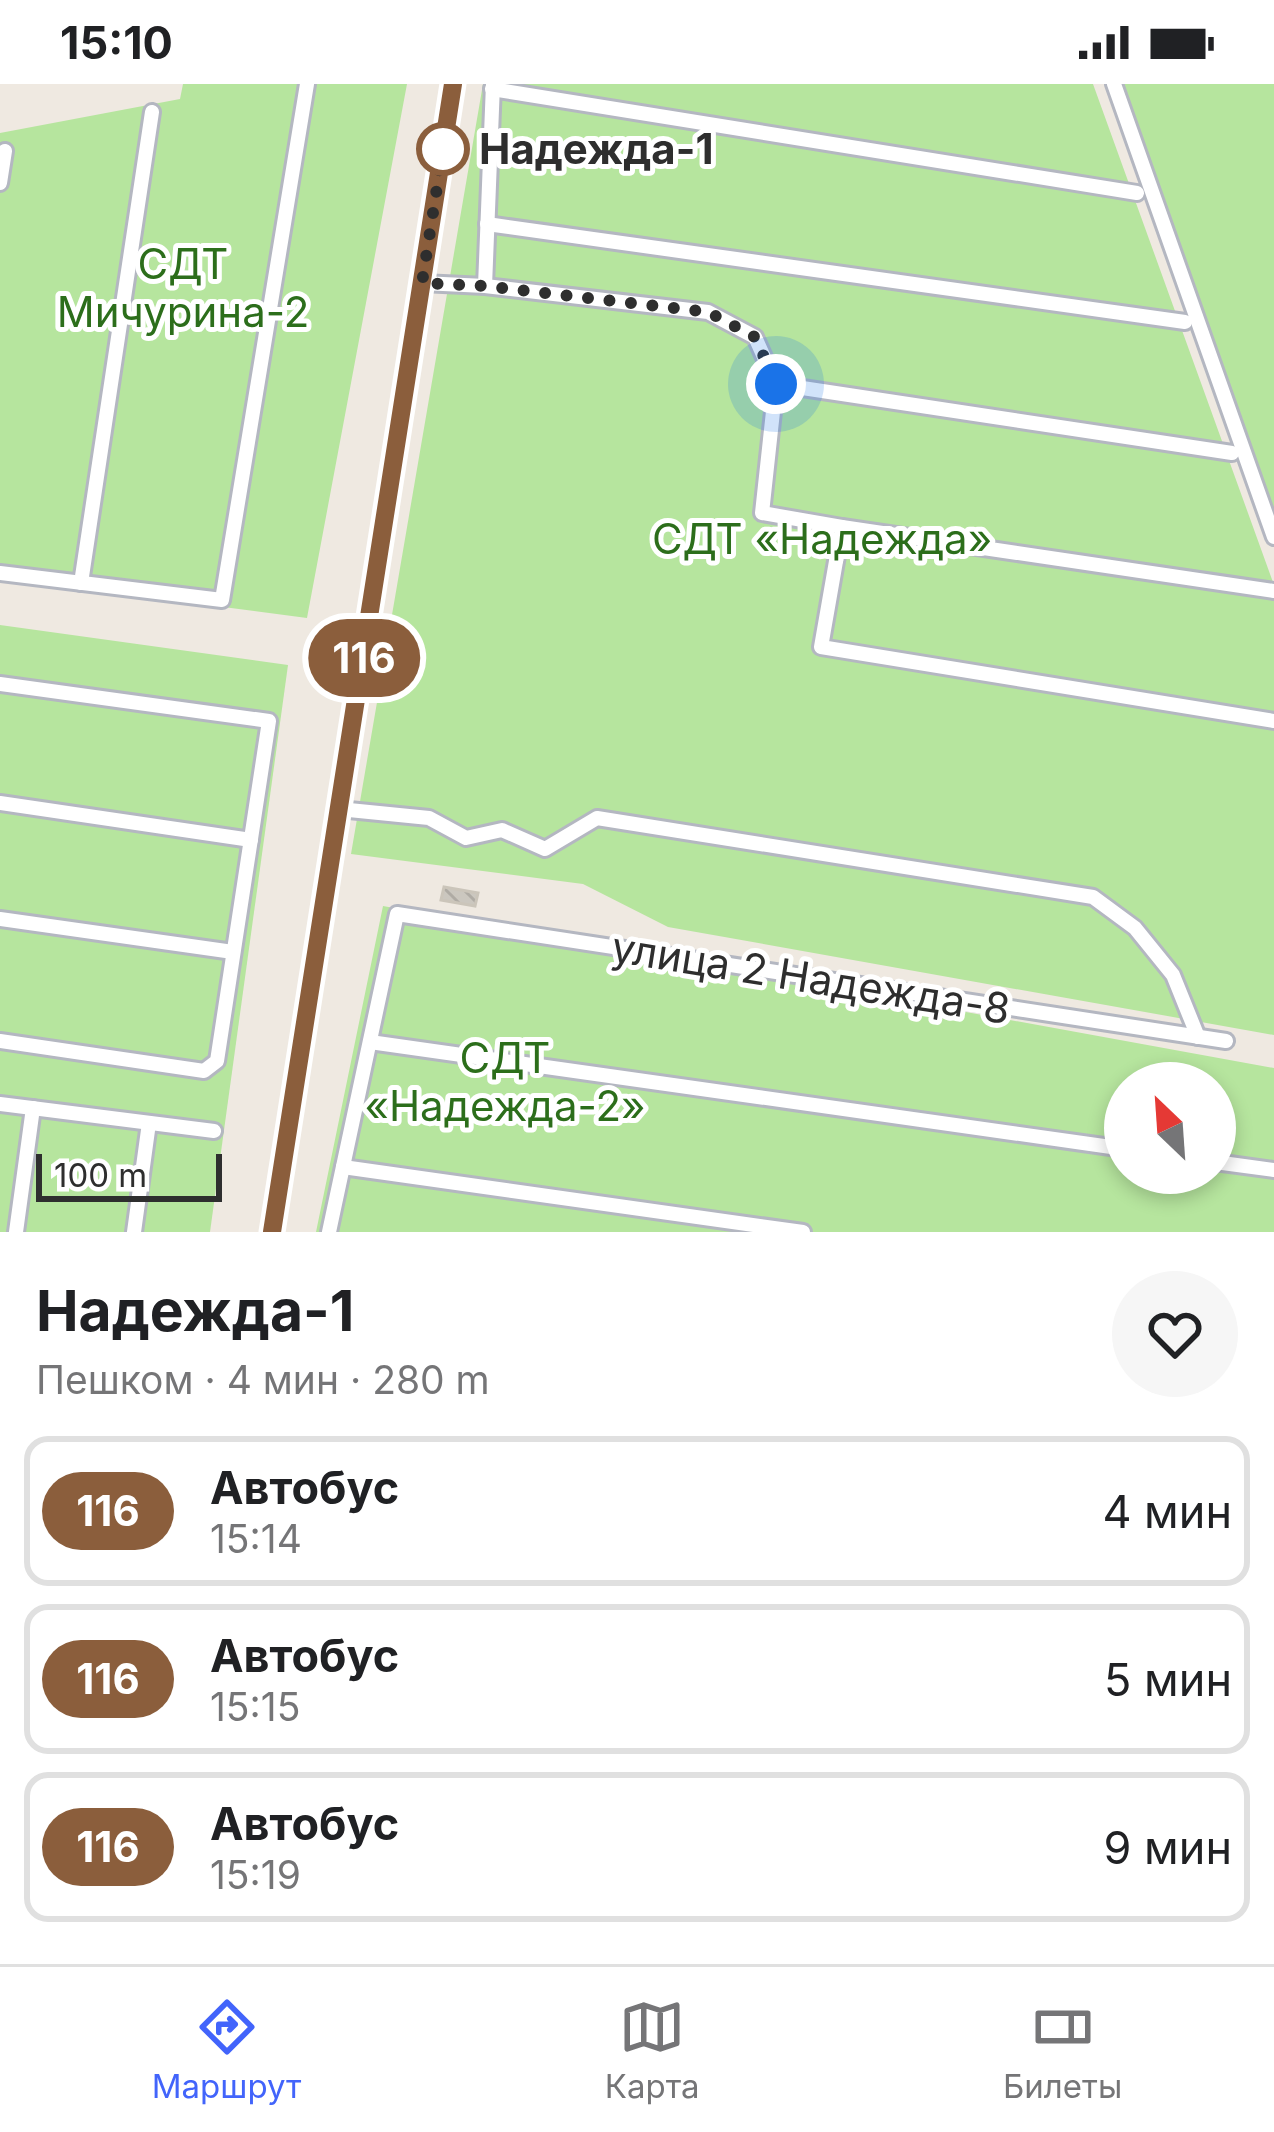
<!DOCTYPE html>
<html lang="ru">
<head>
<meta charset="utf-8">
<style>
  :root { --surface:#fff; --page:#f6f6f6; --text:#202124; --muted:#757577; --line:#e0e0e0; --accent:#4264fb }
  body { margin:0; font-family:Inter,sans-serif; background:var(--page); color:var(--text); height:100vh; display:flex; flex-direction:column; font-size:45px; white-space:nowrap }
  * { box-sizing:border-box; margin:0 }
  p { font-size:39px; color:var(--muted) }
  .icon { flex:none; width:66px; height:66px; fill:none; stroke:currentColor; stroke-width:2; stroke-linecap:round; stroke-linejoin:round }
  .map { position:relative; height:1148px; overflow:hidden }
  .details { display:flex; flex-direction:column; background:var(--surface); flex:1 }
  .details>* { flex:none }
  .badge { padding:0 24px; border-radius:39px; font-size:42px; line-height:78px }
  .needle { width:78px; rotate:335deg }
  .fabs { position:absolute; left:1104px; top:978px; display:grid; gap:24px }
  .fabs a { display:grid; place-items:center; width:132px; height:132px; border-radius:50%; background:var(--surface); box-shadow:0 6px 18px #0003; font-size:60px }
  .scale { position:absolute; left:36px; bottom:30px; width:186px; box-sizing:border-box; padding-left:12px; border:6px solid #2e2e2e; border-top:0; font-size:33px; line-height:42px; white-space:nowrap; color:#2e2e2e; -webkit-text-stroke:9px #fff; paint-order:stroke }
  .you { position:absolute; width:60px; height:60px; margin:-30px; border:9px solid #fff; border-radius:50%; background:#1a73e8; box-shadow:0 0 0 18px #1a73e833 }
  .map>.badge { position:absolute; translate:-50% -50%; box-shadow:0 0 0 6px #fff }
  .round { display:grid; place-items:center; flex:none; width:126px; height:126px; border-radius:63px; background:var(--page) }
  .overview { display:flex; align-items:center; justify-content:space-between; height:204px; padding:0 36px }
  h1 { font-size:57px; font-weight:700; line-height:90px }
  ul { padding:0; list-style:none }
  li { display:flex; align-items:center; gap:36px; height:150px; margin:0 24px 18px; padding:0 12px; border:6px solid var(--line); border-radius:24px }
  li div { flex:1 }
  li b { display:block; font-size:45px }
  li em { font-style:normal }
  li .badge { min-width:132px; font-weight:700; text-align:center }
  .status { display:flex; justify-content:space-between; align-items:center; height:84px; padding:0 60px; background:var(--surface); direction:ltr }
  .status svg { height:33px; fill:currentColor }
  .tab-bar { display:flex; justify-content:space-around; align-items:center; height:168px; border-top:3px solid var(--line); background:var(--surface); font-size:33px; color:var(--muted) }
  .tab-bar a { display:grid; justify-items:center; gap:6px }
  .tab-bar .active { color:var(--accent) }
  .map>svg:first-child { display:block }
  .grass { fill:#b6e59e; fill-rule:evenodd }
  .building { fill:url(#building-back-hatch); stroke:#cbc5ba; stroke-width:3 }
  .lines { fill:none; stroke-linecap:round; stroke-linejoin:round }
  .minor-casing { stroke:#b4b7c1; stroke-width:20 }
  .minor { stroke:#fff; stroke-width:14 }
  .line-casing { stroke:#fff; stroke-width:27 }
  .line { stroke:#8b5e3c; stroke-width:18 }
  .walk { stroke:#2e2e2e; stroke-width:12; stroke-dasharray:0 21.6 }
  .stop-dot { fill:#fff; stroke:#8b5e3c; stroke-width:6 }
  .labels { text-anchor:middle; stroke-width:10; stroke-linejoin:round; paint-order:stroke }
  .stop-label { font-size:42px; font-weight:bold; fill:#2e2e2e; stroke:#fff; text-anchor:start }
  .park-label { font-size:42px; fill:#2c6e1b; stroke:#fff }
  .street-label { font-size:42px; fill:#2e2e2e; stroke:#fff }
</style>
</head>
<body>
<div class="status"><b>15:10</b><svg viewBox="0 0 49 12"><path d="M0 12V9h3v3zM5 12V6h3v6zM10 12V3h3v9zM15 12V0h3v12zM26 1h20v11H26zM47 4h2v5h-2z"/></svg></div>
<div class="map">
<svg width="1274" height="1148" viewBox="0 0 1274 1148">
  <defs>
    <pattern id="building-back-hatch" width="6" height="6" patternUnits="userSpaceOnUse" patternTransform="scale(3)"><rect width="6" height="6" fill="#cbc7bf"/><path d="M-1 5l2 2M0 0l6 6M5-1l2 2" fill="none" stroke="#afaba4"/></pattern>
  </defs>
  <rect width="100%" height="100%" fill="#efe9e1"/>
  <g class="grass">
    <polygon points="183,0 407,0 307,534 0,494 0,49 180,15"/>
    <polygon points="483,0 1093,0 1274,501 1274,951 668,843 583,800 351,770"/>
    <polygon points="1114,0 1274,0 1274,446"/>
    <polygon points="0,541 288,581 210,1148 0,1148"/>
    <path d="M383,822L1274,984V1148H316ZM1125,999H1215V1089H1125Z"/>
  </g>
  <polygon class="building" points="444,803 478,809 475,822 441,816"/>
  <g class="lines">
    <g class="minor-casing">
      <g id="minor">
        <polyline points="1114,0 1274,453"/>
        <polyline points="492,5 1137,109"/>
        <polyline points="0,99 5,67"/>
        <polyline points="487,140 1185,238"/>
        <polyline points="422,199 485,202 708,228 755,253 776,300 762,429 842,443 821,563 1274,637"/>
        <polyline points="485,202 493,0"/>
        <polyline points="776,300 1232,369"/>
        <polyline points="842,443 1274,507"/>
        <polyline points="0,489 222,516 307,0"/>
        <polyline points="81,499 152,28"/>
        <polyline points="0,600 269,637 217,977 204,987 0,957"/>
        <polyline points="0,719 251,756"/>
        <polyline points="339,725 429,734 466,754 502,746 545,765 597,734 1093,813 1135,844 1173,891 1198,953"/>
        <polyline points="0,835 233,868"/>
        <polyline points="370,958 1125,1065"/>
        <polyline points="0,1020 214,1047"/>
        <polyline points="1215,1078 1274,1086"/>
        <polyline points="343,1083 803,1148"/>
        <polyline points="16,1148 33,1024"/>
        <polyline points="134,1148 149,1039"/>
        <polyline points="272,1148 453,0"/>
        <polyline points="329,1148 397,830 1226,957"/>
      </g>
    </g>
    <use href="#minor" class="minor"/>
  </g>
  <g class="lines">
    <g class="line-casing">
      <polyline id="line" points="272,1148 453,0"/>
    </g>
    <use href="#line" class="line"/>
    <polyline class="walk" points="443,65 422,199 485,202 708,228 755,253 776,300"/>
  </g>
  <circle class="stop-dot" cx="443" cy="65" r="24"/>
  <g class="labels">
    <g class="stop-label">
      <text x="479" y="80">Надежда-1</text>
    </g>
    <g class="park-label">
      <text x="183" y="195">СДТ<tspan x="183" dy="48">Мичурина-2</tspan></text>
      <text x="822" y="470">СДТ «Надежда»</text>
      <text x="505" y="989">СДТ<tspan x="505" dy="48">«Надежда-2»</tspan></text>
    </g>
    <g class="street-label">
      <text transform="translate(811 894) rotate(9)" y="15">улица 2 Надежда-8</text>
    </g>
  </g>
</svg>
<div class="fabs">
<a><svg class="needle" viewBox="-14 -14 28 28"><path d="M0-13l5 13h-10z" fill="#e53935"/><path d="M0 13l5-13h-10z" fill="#757577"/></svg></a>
</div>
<div class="scale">100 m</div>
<div class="you" style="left:776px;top:300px"></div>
<b class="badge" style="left:364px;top:574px;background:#8b5e3c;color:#fff">116</b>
</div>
<section class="details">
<div class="overview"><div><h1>Надежда-1</h1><p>Пешком · 4 мин · 280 m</p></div><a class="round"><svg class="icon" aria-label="heart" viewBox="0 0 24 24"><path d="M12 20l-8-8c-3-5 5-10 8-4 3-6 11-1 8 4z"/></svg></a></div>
<ul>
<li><span class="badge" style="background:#8b5e3c;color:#fff">116</span><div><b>Автобус</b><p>15:14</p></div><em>4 мин</em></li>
<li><span class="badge" style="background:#8b5e3c;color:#fff">116</span><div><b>Автобус</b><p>15:15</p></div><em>5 мин</em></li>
<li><span class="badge" style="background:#8b5e3c;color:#fff">116</span><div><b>Автобус</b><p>15:19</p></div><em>9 мин</em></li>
</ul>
</section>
<nav class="tab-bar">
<a class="active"><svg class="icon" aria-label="directions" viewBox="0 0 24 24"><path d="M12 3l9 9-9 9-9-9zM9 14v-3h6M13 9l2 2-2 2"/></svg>Маршрут</a>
<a><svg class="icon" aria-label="map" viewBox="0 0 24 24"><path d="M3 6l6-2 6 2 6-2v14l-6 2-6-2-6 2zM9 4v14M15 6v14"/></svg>Карта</a>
<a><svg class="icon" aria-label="tickets" viewBox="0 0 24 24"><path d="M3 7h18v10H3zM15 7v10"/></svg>Билеты</a>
</nav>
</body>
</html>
